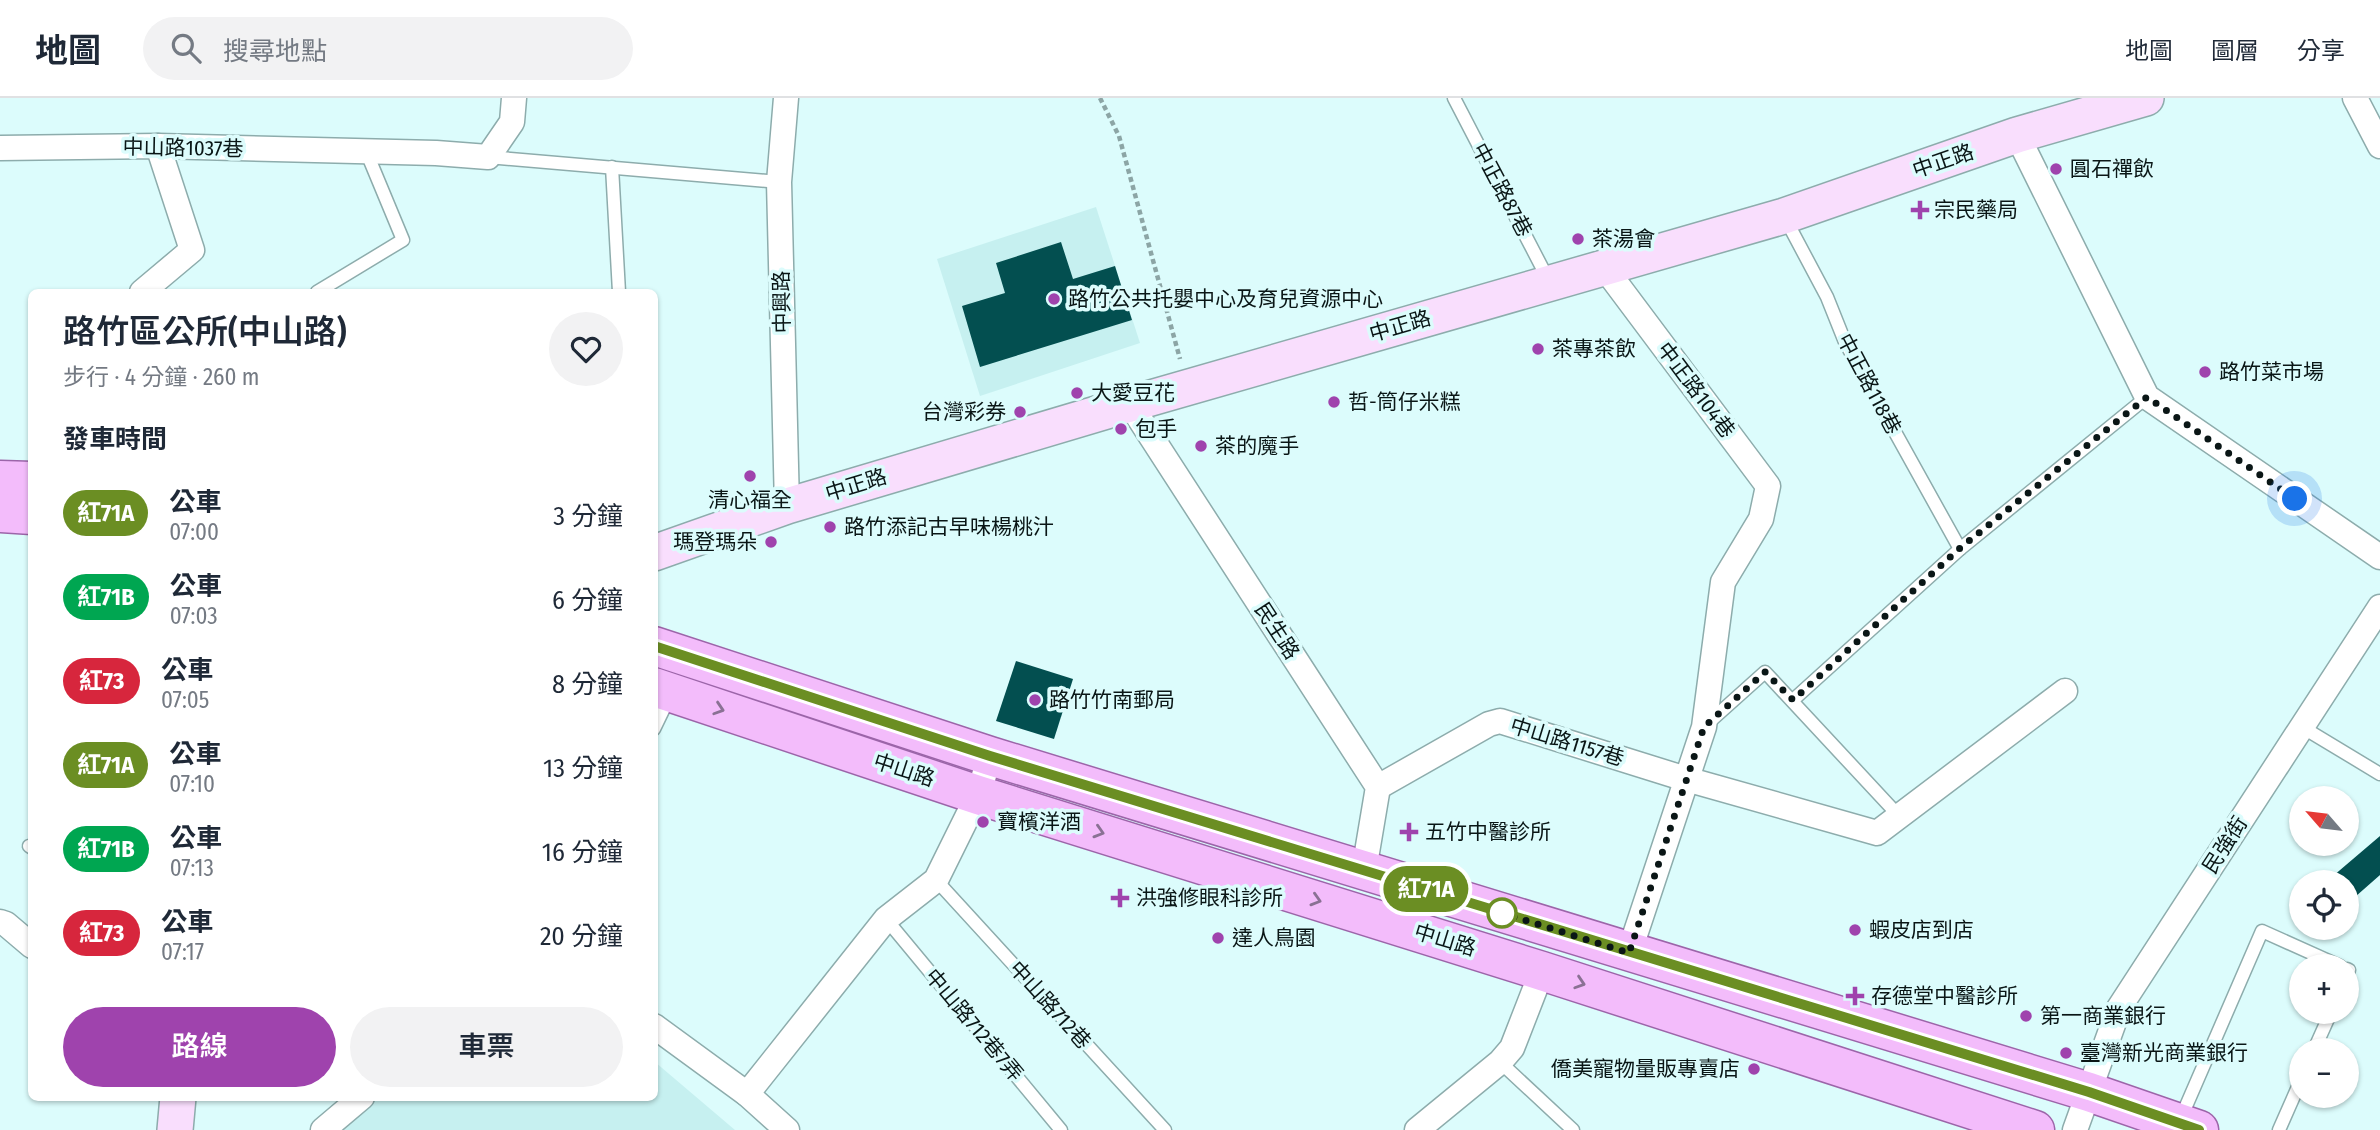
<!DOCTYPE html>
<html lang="zh-TW">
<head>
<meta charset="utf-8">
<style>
  :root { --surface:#fff; --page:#f2f2f3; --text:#1f2937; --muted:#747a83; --line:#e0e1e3; --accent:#9f43ad }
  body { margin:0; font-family:"Fira Sans Condensed","Noto Sans TC",sans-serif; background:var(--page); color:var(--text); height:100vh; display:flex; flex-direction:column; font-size:26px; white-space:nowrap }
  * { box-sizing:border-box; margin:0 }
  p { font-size:23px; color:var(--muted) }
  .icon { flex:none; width:38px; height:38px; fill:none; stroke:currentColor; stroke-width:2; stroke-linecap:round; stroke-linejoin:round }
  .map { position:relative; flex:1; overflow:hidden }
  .details { position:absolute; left:28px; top:191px; width:630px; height:812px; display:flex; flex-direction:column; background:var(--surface); border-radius:10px; box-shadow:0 2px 5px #0004 }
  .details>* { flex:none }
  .badge { padding:0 14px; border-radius:23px; font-size:24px; line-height:46px }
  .needle { width:46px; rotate:298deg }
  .fabs { position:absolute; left:2289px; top:688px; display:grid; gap:14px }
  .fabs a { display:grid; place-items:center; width:70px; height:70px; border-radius:50%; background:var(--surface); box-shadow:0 2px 5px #0004; font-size:35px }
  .you { position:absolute; width:35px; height:35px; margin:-18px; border:5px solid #fff; border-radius:50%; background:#1a73e8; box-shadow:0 0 0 10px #1a73e833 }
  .map>.badge { position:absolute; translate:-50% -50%; box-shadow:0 0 0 4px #fff }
  h2 { padding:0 35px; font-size:26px; line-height:63px }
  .round { display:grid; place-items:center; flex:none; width:74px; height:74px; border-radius:37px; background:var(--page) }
  .headline { display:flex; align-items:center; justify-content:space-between; height:119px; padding:0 35px }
  h1 { font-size:33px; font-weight:600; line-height:52px }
  .primary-button { display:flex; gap:14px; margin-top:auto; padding:14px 35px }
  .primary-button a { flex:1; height:80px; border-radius:42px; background:var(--accent); color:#fff; font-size:28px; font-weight:600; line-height:80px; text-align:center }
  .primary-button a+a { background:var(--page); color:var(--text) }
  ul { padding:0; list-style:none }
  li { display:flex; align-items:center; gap:21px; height:84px; padding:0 35px }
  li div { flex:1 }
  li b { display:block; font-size:26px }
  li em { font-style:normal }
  li .badge { min-width:77px; font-weight:700; text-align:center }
  header { display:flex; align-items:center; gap:42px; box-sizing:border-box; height:98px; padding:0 35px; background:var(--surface); border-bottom:2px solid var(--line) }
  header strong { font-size:33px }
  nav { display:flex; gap:38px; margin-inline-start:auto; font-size:24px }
  .search { width:490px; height:63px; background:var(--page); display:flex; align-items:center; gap:18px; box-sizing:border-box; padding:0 24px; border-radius:38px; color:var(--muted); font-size:26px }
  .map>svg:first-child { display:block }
  .built { fill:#c6f0f0 }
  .building { fill:#034f50 }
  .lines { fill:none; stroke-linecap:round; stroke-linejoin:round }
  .lane-casing { stroke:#8dacac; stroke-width:15 }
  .street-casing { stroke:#8dacac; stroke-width:27 }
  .secondary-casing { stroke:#8dacac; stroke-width:38 }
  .primary-casing { stroke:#9c65a9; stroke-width:41 }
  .path { stroke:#8ca5a5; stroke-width:4.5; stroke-dasharray:5 3.5; stroke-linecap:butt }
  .lane { stroke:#fff; stroke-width:12 }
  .street { stroke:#fff; stroke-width:24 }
  .secondary { stroke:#f9defd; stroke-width:35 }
  .primary { stroke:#f3bcfb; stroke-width:38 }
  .oneway { stroke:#8a7194 }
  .line-casing { stroke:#fff; stroke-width:16 }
  .line { stroke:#6b8e23; stroke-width:10 }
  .walk { stroke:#0a1616; stroke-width:7; stroke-dasharray:0 12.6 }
  .poi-dot { fill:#9f43ad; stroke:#dcfcfc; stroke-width:2.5 }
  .stop-dot { fill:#fff; stroke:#6b8e23; stroke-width:3.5 }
  .labels { text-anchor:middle; stroke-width:7; stroke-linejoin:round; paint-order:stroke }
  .street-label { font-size:21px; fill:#0a1616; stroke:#dcfcfc }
  .poi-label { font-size:21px; fill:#0a1616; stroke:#dcfcfc; text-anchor:start }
</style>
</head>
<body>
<header>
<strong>地圖</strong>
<div class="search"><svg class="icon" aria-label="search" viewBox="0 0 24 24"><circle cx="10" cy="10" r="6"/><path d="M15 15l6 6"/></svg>搜尋地點</div>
<nav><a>地圖</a><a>圖層</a><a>分享</a></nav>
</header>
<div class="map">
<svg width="2380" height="1032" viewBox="0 0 2380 1032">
  <rect width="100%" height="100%" fill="#dcfcfc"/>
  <g class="built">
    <polygon points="1096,109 1140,245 980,298 937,161"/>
    <polygon points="655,964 735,1032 339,1032 378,999 654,999"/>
  </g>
  <g class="building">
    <polygon points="1061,144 1073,181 1115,168 1132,222 980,269 962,208 1005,195 996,165"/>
    <polygon points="1016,563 1073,581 1054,641 996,623"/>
    <polygon points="2380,738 2380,777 2347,806 2347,784 2326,784"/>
  </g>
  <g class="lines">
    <g class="lane-casing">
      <g id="lane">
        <polyline points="1454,0 1549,183"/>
        <polyline points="488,59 779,84"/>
        <polyline points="612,69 619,194"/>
        <polyline points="1785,120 1827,199 1845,244 1960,451"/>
        <polyline points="317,194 403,142 366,53"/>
        <polyline points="1793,602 1960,451 2147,299"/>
        <polyline points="1707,626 1765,574 1898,717"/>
        <polyline points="2302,629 2380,676"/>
        <polyline points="654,631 669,600"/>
        <polyline points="29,748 32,750"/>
        <polyline points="936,782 1165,1032"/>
        <polyline points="886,821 1061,1032"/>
        <polyline points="2347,871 2349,872 2347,878"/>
        <polyline points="2314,952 2331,914"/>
        <polyline points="1500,964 1573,1032"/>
        <polyline points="2180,1022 2262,833 2340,868"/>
        <polyline points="2279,1032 2301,982"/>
      </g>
    </g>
    <g class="street-casing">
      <g id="street">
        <polyline points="786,0 779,84 787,408"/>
        <polyline points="2355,0 2380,48"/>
        <polyline points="2017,37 2147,299 2380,459"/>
        <polyline points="0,50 158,48 436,55 488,59 512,24 514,0"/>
        <polyline points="1604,169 1768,388 1761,421 1723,484 1704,629 1629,855"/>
        <polyline points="142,194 192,152 158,48"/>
        <polyline points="1130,306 1378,689 1364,772"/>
        <polyline points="1378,689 1489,626 1500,623 1686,681 1877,735 2065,593"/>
        <polyline points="0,824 6,826 32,848"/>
        <polyline points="654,928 747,996"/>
        <polyline points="323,1032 362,999"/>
        <polyline points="787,1032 747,996 886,821 936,782 978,697 990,658"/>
        <polyline points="1417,1032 1500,964 1512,950 1542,873"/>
        <polyline points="2075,1032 2119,910 2380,509"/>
      </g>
    </g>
    <g class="secondary-casing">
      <g id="secondary">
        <polyline points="654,455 787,408 1130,306 1784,118 2017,37 2146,0"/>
        <polyline points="175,1032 178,999"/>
      </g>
    </g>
    <g class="primary-casing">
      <g id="primary">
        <polyline points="0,382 32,383"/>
        <polyline points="0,415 32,417"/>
        <polyline points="654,548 990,658 2089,994 2199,1032"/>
        <polyline points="654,589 978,697 1542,873 2035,1032"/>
      </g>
    </g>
    <polyline class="path" points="1100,0 1119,38 1180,261"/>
    <use href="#lane" class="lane"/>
    <use href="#street" class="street"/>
    <use href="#secondary" class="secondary"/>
    <use href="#primary" class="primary"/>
  </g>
  <defs><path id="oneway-chevron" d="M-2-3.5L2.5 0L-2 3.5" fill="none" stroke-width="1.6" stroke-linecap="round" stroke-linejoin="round" transform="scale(1.75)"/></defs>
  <g class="oneway">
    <use href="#oneway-chevron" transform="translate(719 611) rotate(18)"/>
    <use href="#oneway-chevron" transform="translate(1099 734) rotate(17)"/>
    <use href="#oneway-chevron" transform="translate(1316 802) rotate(17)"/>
    <use href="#oneway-chevron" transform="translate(1580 885) rotate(18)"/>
  </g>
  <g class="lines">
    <g class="line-casing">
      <polyline id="line" points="654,548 990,658 2089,994 2199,1032"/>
    </g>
    <use href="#line" class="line"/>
    <polyline class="walk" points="1502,815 1496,813 1629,855 1704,629 1765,574 1793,602 1959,451 2147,299 2295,401"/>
  </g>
  <g class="poi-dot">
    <circle cx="2056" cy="71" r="7"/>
    <path d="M1916.5 101.5h7v7h7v7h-7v7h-7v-7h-7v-7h7z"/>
    <circle cx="1578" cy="141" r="7"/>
    <circle cx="1054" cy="201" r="7"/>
    <circle cx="1538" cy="251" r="7"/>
    <circle cx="2205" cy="274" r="7"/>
    <circle cx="1077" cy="295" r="7"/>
    <circle cx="1334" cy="304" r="7"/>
    <circle cx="1020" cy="314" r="7"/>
    <circle cx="1121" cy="331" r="7"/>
    <circle cx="1201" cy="348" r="7"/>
    <circle cx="750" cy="378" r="7"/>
    <circle cx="830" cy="429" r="7"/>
    <circle cx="771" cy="444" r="7"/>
    <circle cx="1035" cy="602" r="7"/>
    <circle cx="983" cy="724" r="7"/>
    <path d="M1405.5 723.5h7v7h7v7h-7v7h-7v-7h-7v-7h7z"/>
    <path d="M1116.5 789.5h7v7h7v7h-7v7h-7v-7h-7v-7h7z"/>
    <circle cx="1855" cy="832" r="7"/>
    <circle cx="1218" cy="840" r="7"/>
    <path d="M1851.5 887.5h7v7h7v7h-7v7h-7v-7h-7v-7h7z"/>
    <circle cx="2026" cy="918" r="7"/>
    <circle cx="2066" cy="955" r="7"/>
    <circle cx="1754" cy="971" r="7"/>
  </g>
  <circle class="stop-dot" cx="1502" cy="815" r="14"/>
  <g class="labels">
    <g class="street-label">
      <text transform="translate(183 50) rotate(1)" y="7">中山路1037巷</text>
      <text transform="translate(1943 63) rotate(-19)" y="7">中正路</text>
      <text transform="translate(1502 92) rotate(62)" y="7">中正路87巷</text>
      <text transform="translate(782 204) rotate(-91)" y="7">中興路</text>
      <text transform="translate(1400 228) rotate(-16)" y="7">中正路</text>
      <text transform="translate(1869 286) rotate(62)" y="7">中正路118巷</text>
      <text transform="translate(1696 292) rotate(53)" y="7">中正路104巷</text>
      <text transform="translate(856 387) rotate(-17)" y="7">中正路</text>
      <text transform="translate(1277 533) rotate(57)" y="7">民生路</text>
      <text transform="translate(1567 644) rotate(17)" y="7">中山路1157巷</text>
      <text transform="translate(904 672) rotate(18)" y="7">中山路</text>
      <text transform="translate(2225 747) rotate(-57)" y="7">民強街</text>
      <text transform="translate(1445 842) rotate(17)" y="7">中山路</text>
      <text transform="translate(1050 907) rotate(48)" y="7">中山路712巷</text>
      <text transform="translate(974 927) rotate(50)" y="7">中山路712巷7弄</text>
    </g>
    <g class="poi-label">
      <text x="2070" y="78">圓石禪飲</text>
      <text x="1934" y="119">宗民藥局</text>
      <text x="1592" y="148">茶湯會</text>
      <text x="1068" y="208">路竹公共托嬰中心及育兒資源中心</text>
      <text x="1552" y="258">茶專茶飲</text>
      <text x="2219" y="281">路竹菜市場</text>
      <text x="1091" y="302">大愛豆花</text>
      <text x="1348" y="311">哲-筒仔米糕</text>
      <text x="1006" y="321" text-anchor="end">台灣彩券</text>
      <text x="1135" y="338">包手</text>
      <text x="1215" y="355">茶的魔手</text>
      <text x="750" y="409" text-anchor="middle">清心福全</text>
      <text x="844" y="436">路竹添記古早味楊桃汁</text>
      <text x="757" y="451" text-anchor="end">瑪登瑪朵</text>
      <text x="1049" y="609">路竹竹南郵局</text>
      <text x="997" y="731">寶檳洋酒</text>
      <text x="1425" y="741">五竹中醫診所</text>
      <text x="1136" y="807">洪強修眼科診所</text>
      <text x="1869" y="839">蝦皮店到店</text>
      <text x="1232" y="847">達人鳥園</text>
      <text x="1871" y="905">存德堂中醫診所</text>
      <text x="2040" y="925">第一商業銀行</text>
      <text x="2080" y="962">臺灣新光商業銀行</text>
      <text x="1740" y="978" text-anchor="end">僑美寵物量販專賣店</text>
    </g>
  </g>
</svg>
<div class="fabs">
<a><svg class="needle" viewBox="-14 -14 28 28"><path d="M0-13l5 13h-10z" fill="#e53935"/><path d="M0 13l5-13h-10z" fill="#747a83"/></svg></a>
<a><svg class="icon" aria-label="locate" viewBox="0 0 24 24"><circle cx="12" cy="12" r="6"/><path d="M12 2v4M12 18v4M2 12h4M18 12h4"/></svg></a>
<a>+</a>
<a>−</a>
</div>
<div class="you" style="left:2295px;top:401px"></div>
<b class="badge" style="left:1426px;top:791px;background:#6b8e23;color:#fff">紅71A</b>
<section class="details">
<div class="headline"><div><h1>路竹區公所(中山路)</h1><p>步行 · 4 分鐘 · 260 m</p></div><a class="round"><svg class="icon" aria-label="heart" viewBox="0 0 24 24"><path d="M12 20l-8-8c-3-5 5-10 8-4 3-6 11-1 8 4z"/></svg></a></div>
<h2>發車時間</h2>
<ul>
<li><span class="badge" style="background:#6b8e23;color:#fff">紅71A</span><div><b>公車</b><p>07:00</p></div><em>3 分鐘</em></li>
<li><span class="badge" style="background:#00a651;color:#fff">紅71B</span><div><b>公車</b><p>07:03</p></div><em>6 分鐘</em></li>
<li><span class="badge" style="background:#d7263d;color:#fff">紅73</span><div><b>公車</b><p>07:05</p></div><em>8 分鐘</em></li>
<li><span class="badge" style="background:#6b8e23;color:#fff">紅71A</span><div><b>公車</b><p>07:10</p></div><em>13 分鐘</em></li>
<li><span class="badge" style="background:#00a651;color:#fff">紅71B</span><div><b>公車</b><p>07:13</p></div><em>16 分鐘</em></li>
<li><span class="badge" style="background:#d7263d;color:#fff">紅73</span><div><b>公車</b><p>07:17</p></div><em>20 分鐘</em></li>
</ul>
<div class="primary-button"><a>路線</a><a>車票</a></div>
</section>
</div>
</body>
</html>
